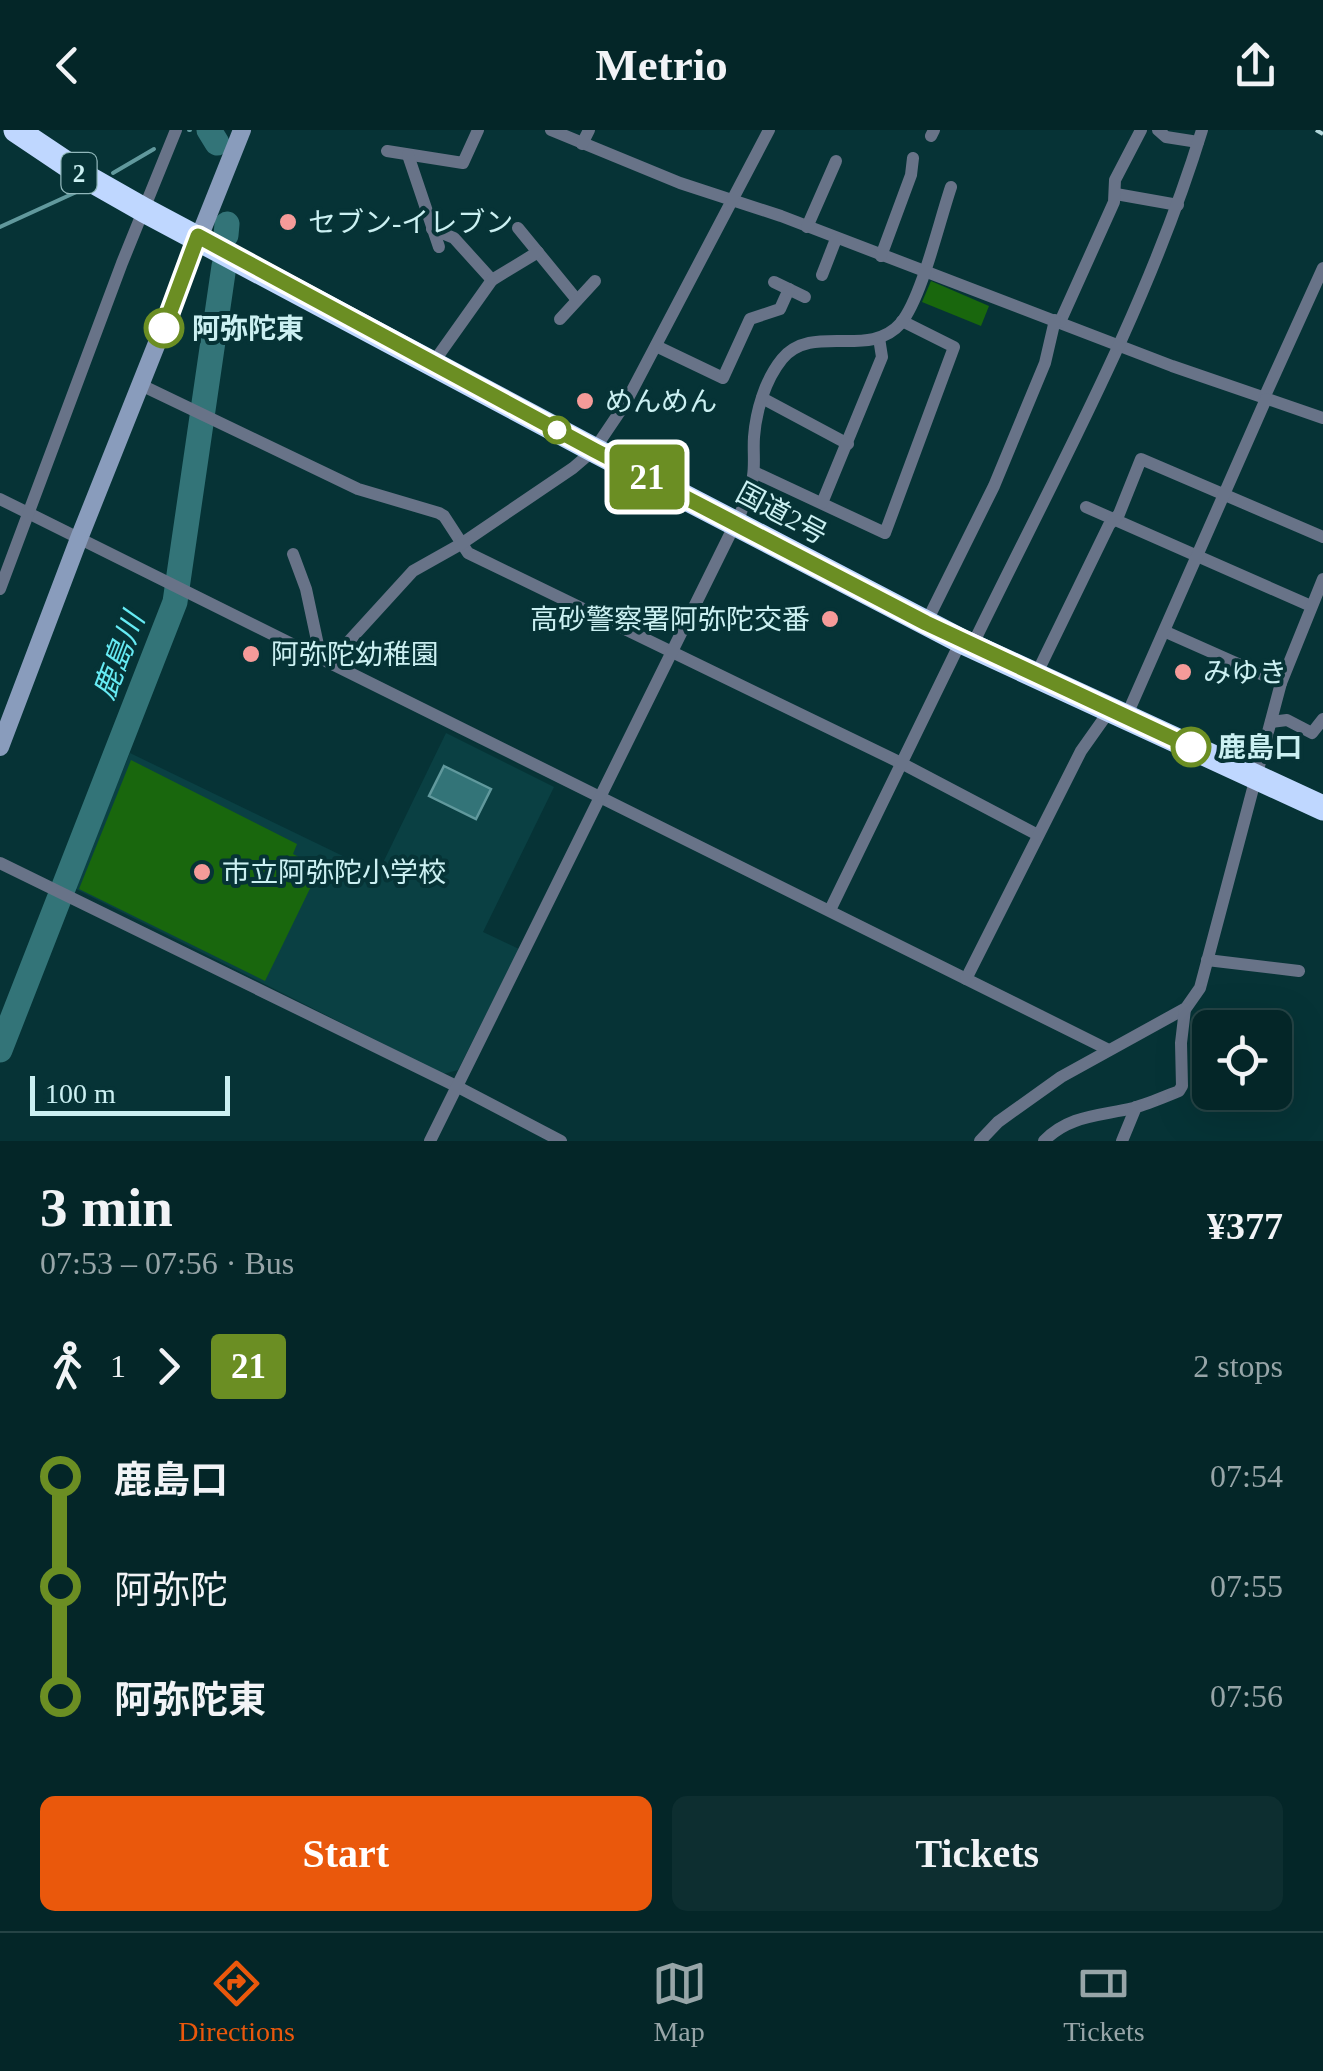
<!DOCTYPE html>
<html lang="en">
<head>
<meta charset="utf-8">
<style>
  :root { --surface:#042628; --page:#0d2e30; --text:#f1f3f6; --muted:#97a5a8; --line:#254345; --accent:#ea580c }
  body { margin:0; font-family:"Times New Roman","Noto Sans JP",serif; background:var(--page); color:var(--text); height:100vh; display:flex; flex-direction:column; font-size:38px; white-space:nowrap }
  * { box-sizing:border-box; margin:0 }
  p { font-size:32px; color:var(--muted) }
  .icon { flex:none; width:55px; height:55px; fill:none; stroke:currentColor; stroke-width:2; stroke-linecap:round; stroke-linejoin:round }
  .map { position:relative; height:1011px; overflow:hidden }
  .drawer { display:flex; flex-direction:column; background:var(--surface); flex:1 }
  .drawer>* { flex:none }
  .badge { padding:0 20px; border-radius:8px; font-size:35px; line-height:65px }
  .buttons { position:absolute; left:1192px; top:880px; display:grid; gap:20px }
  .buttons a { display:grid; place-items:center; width:100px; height:100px; border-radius:15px; background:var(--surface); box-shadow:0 10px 40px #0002,0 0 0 2px var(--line); font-size:50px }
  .scale { position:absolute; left:30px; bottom:25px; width:200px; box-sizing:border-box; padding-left:10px; border:5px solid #cbf0f2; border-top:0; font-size:28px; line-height:35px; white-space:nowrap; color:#cbf0f2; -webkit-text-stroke:8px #063336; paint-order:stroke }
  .map>.badge { position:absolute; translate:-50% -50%; box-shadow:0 0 0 5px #fff }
  .legs { display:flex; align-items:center; gap:15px; height:110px; padding:0 40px; font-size:32px }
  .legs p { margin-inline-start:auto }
  .headline { display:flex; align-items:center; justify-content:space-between; height:170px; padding:0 40px }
  h1 { font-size:55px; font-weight:600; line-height:75px }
  .action { display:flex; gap:20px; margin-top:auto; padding:20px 40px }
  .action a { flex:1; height:115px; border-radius:15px; background:var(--accent); color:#fff; font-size:40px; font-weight:600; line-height:115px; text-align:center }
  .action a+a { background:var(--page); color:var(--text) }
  ul { padding:0 40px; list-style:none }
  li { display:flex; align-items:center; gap:35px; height:110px; font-size:38px }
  li i { display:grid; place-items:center; width:15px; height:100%; margin:0 12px; background:currentColor }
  li i::after { content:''; width:25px; height:25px; margin:-12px; border:8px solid; border-radius:50%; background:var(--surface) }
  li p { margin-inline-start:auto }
  li:first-child i { background:linear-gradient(#0000 50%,currentColor 0) }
  li:last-child i { background:linear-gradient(currentColor 50%,#0000 0) }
  header { display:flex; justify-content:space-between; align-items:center; height:130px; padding:0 40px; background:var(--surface); font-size:45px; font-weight:600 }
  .menu { display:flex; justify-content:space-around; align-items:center; height:140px; border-top:2px solid var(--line); background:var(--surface); font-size:28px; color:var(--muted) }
  .menu a { display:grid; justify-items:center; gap:5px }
  .menu .current { color:var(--accent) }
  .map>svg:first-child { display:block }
  .built { fill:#0a4043 }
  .green { fill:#19670d }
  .water { fill:#337478; stroke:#61999d; stroke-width:2.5 }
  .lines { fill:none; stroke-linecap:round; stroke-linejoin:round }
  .stream { stroke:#61999d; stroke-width:4 }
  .river { stroke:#337478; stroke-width:25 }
  .street { stroke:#687388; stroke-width:12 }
  .secondary { stroke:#899cbc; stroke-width:18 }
  .highway { stroke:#bfd7ff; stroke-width:25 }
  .rail { stroke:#b0d6d9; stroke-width:4; stroke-dasharray:20 10; stroke-linecap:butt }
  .line-1-casing { stroke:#fff; stroke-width:22 }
  .line-1 { stroke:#6b8e23; stroke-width:15 }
  .poi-dot { fill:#f59b99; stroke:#063336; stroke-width:4 }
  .stop-1-dot { fill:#fff; stroke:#6b8e23; stroke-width:5 }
  .labels { text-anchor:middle; stroke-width:8; stroke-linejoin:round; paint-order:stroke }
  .shield { fill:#063336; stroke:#90b7ba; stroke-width:2.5 }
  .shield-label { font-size:25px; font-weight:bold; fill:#cbf0f2 }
  .poi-label { font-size:28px; fill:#cbf0f2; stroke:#063336; text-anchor:start }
  .stop-label { font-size:28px; font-weight:bold; fill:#cbf0f2; stroke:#063336; text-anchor:start }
  .street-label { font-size:28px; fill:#cbf0f2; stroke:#063336 }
  .water-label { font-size:30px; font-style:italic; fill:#66ebf4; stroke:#063336 }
</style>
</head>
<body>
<header><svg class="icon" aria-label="back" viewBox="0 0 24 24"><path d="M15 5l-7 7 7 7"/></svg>Metrio<svg class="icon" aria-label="share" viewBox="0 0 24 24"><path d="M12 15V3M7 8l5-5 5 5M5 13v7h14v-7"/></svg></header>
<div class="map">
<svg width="1323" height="1011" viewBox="0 0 1323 1011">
  <rect width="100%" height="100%" fill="#063336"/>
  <polygon class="built" points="446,603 554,657 483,802 519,819 458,940 443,944 74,758 130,623 378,743"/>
  <g class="green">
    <polygon points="931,151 989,176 981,196 922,172"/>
    <polygon points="131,630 297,714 293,724 320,738 265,851 79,759"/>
  </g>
  <polygon class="water" points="444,636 491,659 476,689 429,666"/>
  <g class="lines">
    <g class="stream">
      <polyline points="189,0 190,0"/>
      <polyline points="113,43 154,19"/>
      <polyline points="0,97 83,59"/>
    </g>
    <g class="river">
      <polyline points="209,0 217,13"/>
      <polyline points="226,105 227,94"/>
      <polyline points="0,920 175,472 224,136"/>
    </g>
    <g class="street">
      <polyline points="551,0 680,53 781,86 1172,236 1323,288"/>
      <polyline points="1158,0 1166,7 1198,12"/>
      <polyline points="931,6 934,0"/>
      <polyline points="582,14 589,0"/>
      <polyline points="387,21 463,33 478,0"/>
      <polyline points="408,25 439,117"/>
      <polyline points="1116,64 1178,75"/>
      <polyline points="807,97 836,31"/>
      <polyline points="518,98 577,170"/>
      <polyline points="432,99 454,108 492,150"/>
      <polyline points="881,126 911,45 913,28"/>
      <polyline points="822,145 836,109"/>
      <polyline points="774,152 805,167"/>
      <polyline points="560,189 595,151"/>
      <polyline points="1060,192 1114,72 1115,50 1141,0"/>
      <polyline points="656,216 723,248 750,189 780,179 789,159"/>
      <polyline points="433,233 492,150 538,122"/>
      <polyline points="141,255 358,359 439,383 444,386 468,423 901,633 1038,705"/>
      <polyline points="762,268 848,314"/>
      <polyline points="1264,268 1323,138"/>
      <polyline points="754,342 885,403 954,217 902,191"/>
      <polyline points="0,369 1109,920"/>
      <polyline points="822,373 882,227 879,208"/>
      <polyline points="1086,377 1311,476"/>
      <polyline points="293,424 306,459 321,529"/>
      <polyline points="0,459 122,133 176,0"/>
      <polyline points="926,493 994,356 1045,233 1055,190"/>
      <polyline points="1166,502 1281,553"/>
      <path d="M972,516C1054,347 1147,180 1202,0"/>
      <polyline points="329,533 413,441 461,414 573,338 594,320 625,274 769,0"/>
      <polyline points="1036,545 1109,395 1119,384 1141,329 1323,407"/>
      <polyline points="1126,587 1266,269"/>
      <polyline points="1271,592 1287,590 1312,603 1323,589"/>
      <polyline points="0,733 456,956 561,1011"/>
      <polyline points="830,780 961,511"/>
      <polyline points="1207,830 1299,841"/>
      <polyline points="966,849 1081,621 1110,580"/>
      <path d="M430,1011L741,382C746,370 752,358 753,346C755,333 753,320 754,307C756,281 765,250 782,229C813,192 869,230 901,193C922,167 939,92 951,57"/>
      <polyline points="980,1011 998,992 1061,947 1186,878 1200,858 1281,553 1323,449"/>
      <path d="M1044,1011C1069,985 1100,986 1133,978C1148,974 1164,967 1179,961L1182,956L1181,913L1185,879"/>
      <polyline points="1122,1011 1136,977"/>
    </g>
    <polyline class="secondary" points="0,617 80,406 242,0"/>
    <polyline class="highway" points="16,0 86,47 144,80 594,320 961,511 1323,678"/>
    <polyline class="rail" points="1316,0 1323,4"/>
  </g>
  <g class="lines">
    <g class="line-1-casing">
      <polyline id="line-1" points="164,198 198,106 594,320 926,493 1191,617"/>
    </g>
    <use href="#line-1" class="line-1"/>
  </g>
  <g class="poi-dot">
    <circle cx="288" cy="92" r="10"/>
    <circle cx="585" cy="271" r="10"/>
    <circle cx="830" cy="489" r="10"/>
    <circle cx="251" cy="524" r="10"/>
    <circle cx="1183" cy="542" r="10"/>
    <circle cx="202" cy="742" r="10"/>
  </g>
  <g class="stop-1-dot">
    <circle cx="164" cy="198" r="18"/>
    <circle cx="557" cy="300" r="12"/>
    <circle cx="1191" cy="617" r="18"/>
  </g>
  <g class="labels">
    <rect class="shield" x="61.5" y="23" width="35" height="40" rx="8"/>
    <g class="shield-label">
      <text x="79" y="52">2</text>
    </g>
    <g class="poi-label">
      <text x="308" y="102">セブン-イレブン</text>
      <text x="605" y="281">めんめん</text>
      <text x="810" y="499" text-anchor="end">高砂警察署阿弥陀交番</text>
      <text x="271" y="534">阿弥陀幼稚園</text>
      <text x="1203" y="552">みゆき</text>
      <text x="222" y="752">市立阿弥陀小学校</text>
    </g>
    <g class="stop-label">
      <text x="192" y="208">阿弥陀東</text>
      <text x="1218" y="627">鹿島口</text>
    </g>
    <g class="street-label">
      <text transform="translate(782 383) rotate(28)" y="10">国道2号</text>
    </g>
    <g class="water-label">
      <text transform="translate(119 526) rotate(-69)" y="10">鹿島川</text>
    </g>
  </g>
</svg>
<div class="buttons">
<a><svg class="icon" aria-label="locate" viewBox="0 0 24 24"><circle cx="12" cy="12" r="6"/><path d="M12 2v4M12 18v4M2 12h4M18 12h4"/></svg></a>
</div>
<div class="scale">100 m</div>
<b class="badge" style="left:647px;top:347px;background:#6b8e23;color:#fff">21</b>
</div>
<section class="drawer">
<div class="headline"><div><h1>3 min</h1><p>07:53 – 07:56 · Bus</p></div><b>¥377</b></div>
<div class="legs"><svg class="icon" aria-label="walk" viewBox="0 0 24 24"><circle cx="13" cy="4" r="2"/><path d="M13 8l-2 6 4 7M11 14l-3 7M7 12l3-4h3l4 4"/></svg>1<svg class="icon" aria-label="forward" viewBox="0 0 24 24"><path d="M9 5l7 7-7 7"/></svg><b class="badge" style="background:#6b8e23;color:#fff">21</b><p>2 stops</p></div>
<ul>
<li><i style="color:#6b8e23"></i><b>鹿島口</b><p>07:54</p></li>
<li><i style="color:#6b8e23"></i><span>阿弥陀</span><p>07:55</p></li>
<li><i style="color:#6b8e23"></i><b>阿弥陀東</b><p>07:56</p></li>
</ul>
<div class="action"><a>Start</a><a>Tickets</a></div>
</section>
<nav class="menu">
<a class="current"><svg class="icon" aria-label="directions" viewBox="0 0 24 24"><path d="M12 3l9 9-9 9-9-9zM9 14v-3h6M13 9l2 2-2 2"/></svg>Directions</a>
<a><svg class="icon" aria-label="map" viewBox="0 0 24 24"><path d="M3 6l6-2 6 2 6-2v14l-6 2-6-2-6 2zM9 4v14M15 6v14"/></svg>Map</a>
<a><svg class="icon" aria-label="tickets" viewBox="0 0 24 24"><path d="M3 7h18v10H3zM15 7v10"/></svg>Tickets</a>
</nav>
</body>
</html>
